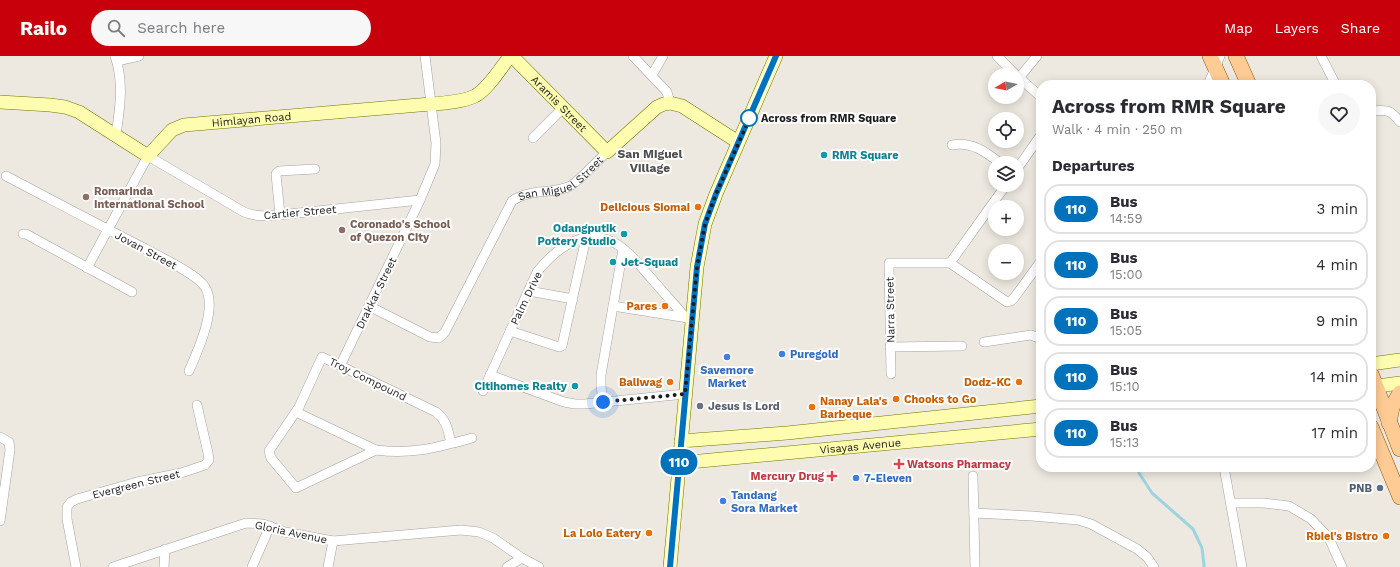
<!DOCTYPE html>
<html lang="en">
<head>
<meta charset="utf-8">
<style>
  :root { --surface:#fff; --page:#f7f7f7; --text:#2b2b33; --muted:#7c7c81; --line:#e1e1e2; --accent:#c8000b }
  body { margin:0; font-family:"Work Sans",sans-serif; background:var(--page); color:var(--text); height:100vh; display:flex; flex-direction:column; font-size:15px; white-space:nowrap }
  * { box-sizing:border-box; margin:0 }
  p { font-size:13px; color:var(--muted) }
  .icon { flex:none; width:22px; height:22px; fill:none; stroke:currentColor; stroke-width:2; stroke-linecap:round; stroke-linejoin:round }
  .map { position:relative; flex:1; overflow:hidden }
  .details { position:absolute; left:1036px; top:24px; width:340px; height:392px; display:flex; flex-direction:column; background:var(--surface); border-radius:16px; box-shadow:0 2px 10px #0003 }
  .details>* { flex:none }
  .badge { padding:0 8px; border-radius:13px; font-size:14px; line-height:26px }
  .needle { width:26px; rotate:260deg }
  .tools { position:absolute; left:988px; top:12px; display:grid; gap:8px }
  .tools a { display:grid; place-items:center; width:36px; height:36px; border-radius:50%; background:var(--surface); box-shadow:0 2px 10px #0003; font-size:20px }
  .you { position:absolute; width:20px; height:20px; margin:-10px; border:3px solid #fff; border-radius:50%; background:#1a73e8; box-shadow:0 0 0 6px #1a73e833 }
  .map>.badge { position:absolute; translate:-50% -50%; box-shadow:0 0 0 2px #fff }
  h2 { padding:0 16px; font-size:15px; line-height:36px }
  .round { display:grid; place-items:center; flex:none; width:42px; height:42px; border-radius:21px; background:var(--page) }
  .summary { display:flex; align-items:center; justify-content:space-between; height:68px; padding:0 16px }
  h1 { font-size:19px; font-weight:700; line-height:30px }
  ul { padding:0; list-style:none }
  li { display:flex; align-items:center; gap:12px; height:50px; margin:0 8px 6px; padding:0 8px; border:2px solid var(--line); border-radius:16px }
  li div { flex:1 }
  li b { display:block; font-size:15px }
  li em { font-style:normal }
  li .badge { min-width:44px; font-weight:700; text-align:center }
  header { display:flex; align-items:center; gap:24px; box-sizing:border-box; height:56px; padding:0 20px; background:var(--accent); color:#fff }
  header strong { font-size:19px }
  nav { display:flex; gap:22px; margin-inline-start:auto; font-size:14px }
  .search { width:280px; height:36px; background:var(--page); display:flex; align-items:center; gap:10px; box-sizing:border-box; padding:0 14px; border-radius:22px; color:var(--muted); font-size:15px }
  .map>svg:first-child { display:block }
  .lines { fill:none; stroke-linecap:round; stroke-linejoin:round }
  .stream { stroke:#9dd4e0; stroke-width:3 }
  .street-casing { stroke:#a3a3a3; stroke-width:10 }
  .secondary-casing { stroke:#707600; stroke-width:14 }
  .primary-casing { stroke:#945a00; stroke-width:16 }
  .street { stroke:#fff; stroke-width:9 }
  .secondary { stroke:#fefdaf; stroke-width:13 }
  .primary { stroke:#ffcb95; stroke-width:15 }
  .line-casing { stroke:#fff; stroke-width:9 }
  .line { stroke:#0072bc; stroke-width:6 }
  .walk { stroke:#1c1c1c; stroke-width:4; stroke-dasharray:0 7.2 }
  .stop-dot { fill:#fff; stroke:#0072bc; stroke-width:2 }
  .culture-dot { fill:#0f9aa8; stroke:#fff; stroke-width:1.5 }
  .education-dot { fill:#8d6e63; stroke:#fff; stroke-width:1.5 }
  .food-dot { fill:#e8710a; stroke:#fff; stroke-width:1.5 }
  .shop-dot { fill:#3f7fe0; stroke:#fff; stroke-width:1.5 }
  .worship-dot { fill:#6b7280; stroke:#fff; stroke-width:1.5 }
  .health-dot { fill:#e0444e; stroke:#fff; stroke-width:1.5 }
  .service-dot { fill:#5c6f8a; stroke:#fff; stroke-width:1.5 }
  .labels { text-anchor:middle; stroke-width:4; stroke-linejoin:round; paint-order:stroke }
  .street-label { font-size:11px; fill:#1c1c1c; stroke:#fff }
  .stop-label { font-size:11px; font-weight:bold; fill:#1c1c1c; stroke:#fff; text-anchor:start }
  .culture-label { font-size:11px; font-weight:bold; fill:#0d838f; stroke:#fff; text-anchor:start }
  .education-label { font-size:11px; font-weight:bold; fill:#785e54; stroke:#fff; text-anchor:start }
  .food-label { font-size:11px; font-weight:bold; fill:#c56008; stroke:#fff; text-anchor:end }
  .shop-label { font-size:11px; font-weight:bold; fill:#366cbe; stroke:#fff; text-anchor:start }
  .worship-label { font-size:11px; font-weight:bold; fill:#5b616d; stroke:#fff; text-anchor:start }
  .health-label { font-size:11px; font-weight:bold; fill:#be3a42; stroke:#fff; text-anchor:start }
  .service-label { font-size:11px; font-weight:bold; fill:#4e5e75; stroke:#fff; text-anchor:end }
  .neighbourhood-label { font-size:12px; font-weight:bold; fill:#4f4f4f; stroke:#fff }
</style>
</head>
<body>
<header>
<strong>Railo</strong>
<div class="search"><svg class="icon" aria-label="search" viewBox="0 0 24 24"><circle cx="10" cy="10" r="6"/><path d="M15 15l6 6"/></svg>Search here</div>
<nav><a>Map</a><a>Layers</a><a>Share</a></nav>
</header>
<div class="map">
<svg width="1400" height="511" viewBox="0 0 1400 511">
  <rect width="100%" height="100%" fill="#eee9e0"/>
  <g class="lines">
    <polyline class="stream" points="1139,417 1152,437 1193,473 1202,492 1204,509 1204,511"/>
    <g class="street-casing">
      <g id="street">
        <path d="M115,0C124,26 120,52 116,79"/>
        <polyline points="633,0 667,36 670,47"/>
        <polyline points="997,0 1016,19"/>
        <polyline points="1321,0 1336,29"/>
        <polyline points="117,5 139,0"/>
        <polyline points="652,19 663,0"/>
        <polyline points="1017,20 1041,41"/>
        <polyline points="1019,22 1037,0"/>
        <polyline points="1208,29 1220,0"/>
        <path d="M1371,55C1387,54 1390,53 1400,66"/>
        <polyline points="533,82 563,52"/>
        <path d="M952,89C971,85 986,96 1000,107"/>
        <polyline points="1017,113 1041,79"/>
        <path d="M6,120C52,144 99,169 146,193C160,201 197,218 205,231C218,252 198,294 189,315"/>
        <polyline points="280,159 276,118 279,115 315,113"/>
        <polyline points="23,178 26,178 132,236"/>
        <polyline points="950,207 1006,129"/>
        <path d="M87,212L148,100L244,156C256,161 267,160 280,159L420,144"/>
        <polyline points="529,235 573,243"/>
        <path id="s1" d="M369,250L430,281L439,282L445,276L512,145C528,133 549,138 568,131C577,128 598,104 607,96"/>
        <polyline points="613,250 688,262"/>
        <polyline points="510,275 559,291 562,290 586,182"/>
        <polyline points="984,286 1031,279 1041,283"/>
        <polyline points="890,291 962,290"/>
        <polyline points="340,310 420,144 435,108 436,87 425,0"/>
        <polyline points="891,318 889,207 950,207 1007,246 1011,245 1014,242 1041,205"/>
        <polyline points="490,319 564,346 575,348 585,348 685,338"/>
        <path d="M483,335L537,216C553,196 580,173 608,184C626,190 639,209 651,222C663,236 675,249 686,262"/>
        <polyline points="603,346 601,330 601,319 623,193"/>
        <path d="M296,356L376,394C412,399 438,391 472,382"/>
        <polyline points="0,381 9,386 10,394 0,465"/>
        <path d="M376,394L296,432L271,402L269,395L299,351L322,301L436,356C447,364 448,375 451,387"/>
        <polyline points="1224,411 1242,511"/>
        <polyline points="973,420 975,511"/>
        <polyline points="1231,447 1263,447 1289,450 1311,463 1329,482 1342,511"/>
        <polyline points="974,457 1032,460 1078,464 1091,468 1137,493 1147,501 1154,511"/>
        <polyline points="76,511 67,463 67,451 71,446 77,443 137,426 181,417 205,409 209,404 208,397 197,349"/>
        <polyline points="113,511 246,467 263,468 285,476 333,485 461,474 479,476 493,482 522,502 539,511"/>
        <polyline points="164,511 165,493"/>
        <polyline points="252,511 270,470"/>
        <polyline points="328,511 333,485"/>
        <polyline points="507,511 522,502"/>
      </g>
    </g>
    <g class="secondary-casing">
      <g id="secondary">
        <path id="s2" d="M512,0L607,96L657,51L664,48L670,47L682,50L738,86"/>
        <path id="s3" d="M0,46L50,49L65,51L79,56L148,100L172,74L184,69L431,48C445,47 462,46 475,40C488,33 501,12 510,0"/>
        <polyline points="1371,308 1400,304"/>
        <polyline points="1371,331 1400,327"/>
        <polyline points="681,385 787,377 1041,350"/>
        <path id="s4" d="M679,407L1041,373"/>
        <polyline points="670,511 697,211 705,168 716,138 776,0"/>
      </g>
    </g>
    <g class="primary-casing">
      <g id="primary">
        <polyline points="1210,0 1223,29"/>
        <polyline points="1236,0 1249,29"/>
        <polyline points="1371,318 1400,393"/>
        <polyline points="1389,367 1392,351 1400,337"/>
        <polyline points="1371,371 1400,441"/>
      </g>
    </g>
    <use href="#street" class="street"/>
    <use href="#secondary" class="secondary"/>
    <use href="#primary" class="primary"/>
  </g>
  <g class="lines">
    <g class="line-casing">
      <polyline id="line" points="670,511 697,211 705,168 716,138 776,0"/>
    </g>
    <use href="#line" class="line"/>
    <polyline class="walk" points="603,346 685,338 697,211 705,168 716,138 750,61 749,62"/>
  </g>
  <circle class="stop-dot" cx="749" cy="62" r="8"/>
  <g class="culture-dot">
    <circle cx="824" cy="99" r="4"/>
    <circle cx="624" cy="178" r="4"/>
    <circle cx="613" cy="206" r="4"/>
    <circle cx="575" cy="330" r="4"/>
  </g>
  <g class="education-dot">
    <circle cx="86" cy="141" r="4"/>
    <circle cx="342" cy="174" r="4"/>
  </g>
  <g class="food-dot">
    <circle cx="698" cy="151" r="4"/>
    <circle cx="665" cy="250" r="4"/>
    <circle cx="670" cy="326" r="4"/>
    <circle cx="1019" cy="326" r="4"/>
    <circle cx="896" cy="343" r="4"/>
    <circle cx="812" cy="351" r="4"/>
    <circle cx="649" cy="477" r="4"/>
    <circle cx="1386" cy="480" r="4"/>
  </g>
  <g class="shop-dot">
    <circle cx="782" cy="298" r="4"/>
    <circle cx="727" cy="301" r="4"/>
    <circle cx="856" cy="422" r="4"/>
    <circle cx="723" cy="445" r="4"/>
  </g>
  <circle class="worship-dot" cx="700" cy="350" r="4"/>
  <g class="health-dot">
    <path d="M897 402h4v4h4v4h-4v4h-4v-4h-4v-4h4z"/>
    <path d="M830 414h4v4h4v4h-4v4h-4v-4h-4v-4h4z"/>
  </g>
  <circle class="service-dot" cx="1380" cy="432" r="4"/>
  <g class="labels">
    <g class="street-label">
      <text dy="4" stroke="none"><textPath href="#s2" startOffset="67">Aramis Street</textPath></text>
      <text dy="4" stroke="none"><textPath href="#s3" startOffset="278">Himlayan Road</textPath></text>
      <text dy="4" stroke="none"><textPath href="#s1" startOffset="288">San Miguel Street</textPath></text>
      <text transform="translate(300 156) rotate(-5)" y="4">Cartier Street</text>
      <text transform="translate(146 194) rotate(28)" y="4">Jovan Street</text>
      <text transform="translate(376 237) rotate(-64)" y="4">Drakkar Street</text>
      <text transform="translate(526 242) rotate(-64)" y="4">Palm Drive</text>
      <text transform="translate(890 254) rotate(-91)" y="4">Narra Street</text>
      <text transform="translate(368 323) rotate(26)" y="4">Troy Compound</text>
      <text dy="4" stroke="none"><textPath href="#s4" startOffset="182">Visayas Avenue</textPath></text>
      <text transform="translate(136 428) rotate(-14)" y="4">Evergreen Street</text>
      <text transform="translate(291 476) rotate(12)" y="4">Gloria Avenue</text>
    </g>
    <g class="stop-label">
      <text x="761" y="66">Across from RMR Square</text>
    </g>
    <g class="culture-label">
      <text x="832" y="103">RMR Square</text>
      <text x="616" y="176" text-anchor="end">Odangputik<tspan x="616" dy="13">Pottery Studio</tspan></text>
      <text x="621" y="210">Jet-Squad</text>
      <text x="567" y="334" text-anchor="end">Citihomes Realty</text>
    </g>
    <g class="education-label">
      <text x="94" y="139">Romarinda<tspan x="94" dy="13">International School</tspan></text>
      <text x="350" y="172">Coronado's School<tspan x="350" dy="13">of Quezon City</tspan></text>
    </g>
    <g class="food-label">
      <text x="690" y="155">Delicious Siomai</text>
      <text x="657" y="254">Pares</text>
      <text x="662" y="330">Baliwag</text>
      <text x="1011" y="330">Dodz-KC</text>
      <text x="904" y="347" text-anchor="start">Chooks to Go</text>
      <text x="820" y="349" text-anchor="start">Nanay Lala's<tspan x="820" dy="13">Barbeque</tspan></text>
      <text x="641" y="481">La Lolo Eatery</text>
      <text x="1378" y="484">Rbiel's Bistro</text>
    </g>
    <g class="shop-label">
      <text x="790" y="302">Puregold</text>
      <text x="727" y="318" text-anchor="middle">Savemore<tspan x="727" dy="13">Market</tspan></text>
      <text x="864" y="426">7-Eleven</text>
      <text x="731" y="443">Tandang<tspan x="731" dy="13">Sora Market</tspan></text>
    </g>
    <g class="worship-label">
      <text x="708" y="354">Jesus is Lord</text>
    </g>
    <g class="health-label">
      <text x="907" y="412">Watsons Pharmacy</text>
      <text x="824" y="424" text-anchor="end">Mercury Drug</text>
    </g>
    <g class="service-label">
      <text x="1372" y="436">PNB</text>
    </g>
    <g class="neighbourhood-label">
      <text x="650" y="102">San Miguel<tspan x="650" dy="14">Village</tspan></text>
    </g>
  </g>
</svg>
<div class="tools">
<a><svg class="needle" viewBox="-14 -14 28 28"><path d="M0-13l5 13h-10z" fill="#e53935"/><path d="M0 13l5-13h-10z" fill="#7c7c81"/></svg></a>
<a><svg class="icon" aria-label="locate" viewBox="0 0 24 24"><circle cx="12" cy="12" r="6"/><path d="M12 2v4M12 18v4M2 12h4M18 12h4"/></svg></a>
<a><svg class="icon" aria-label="layers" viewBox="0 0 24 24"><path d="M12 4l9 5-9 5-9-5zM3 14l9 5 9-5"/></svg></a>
<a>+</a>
<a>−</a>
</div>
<div class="you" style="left:603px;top:346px"></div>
<b class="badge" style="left:679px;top:406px;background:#0072bc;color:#fff">110</b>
<section class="details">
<div class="summary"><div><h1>Across from RMR Square</h1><p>Walk · 4 min · 250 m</p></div><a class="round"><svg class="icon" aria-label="heart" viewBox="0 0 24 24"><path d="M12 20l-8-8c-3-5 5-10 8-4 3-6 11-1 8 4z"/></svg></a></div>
<h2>Departures</h2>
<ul>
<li><span class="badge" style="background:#0072bc;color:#fff">110</span><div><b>Bus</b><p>14:59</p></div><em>3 min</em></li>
<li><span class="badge" style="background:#0072bc;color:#fff">110</span><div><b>Bus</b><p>15:00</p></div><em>4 min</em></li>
<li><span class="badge" style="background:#0072bc;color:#fff">110</span><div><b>Bus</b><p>15:05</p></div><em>9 min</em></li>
<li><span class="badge" style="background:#0072bc;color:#fff">110</span><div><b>Bus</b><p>15:10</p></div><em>14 min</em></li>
<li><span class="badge" style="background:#0072bc;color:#fff">110</span><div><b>Bus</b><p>15:13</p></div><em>17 min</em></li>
</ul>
</section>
</div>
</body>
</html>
